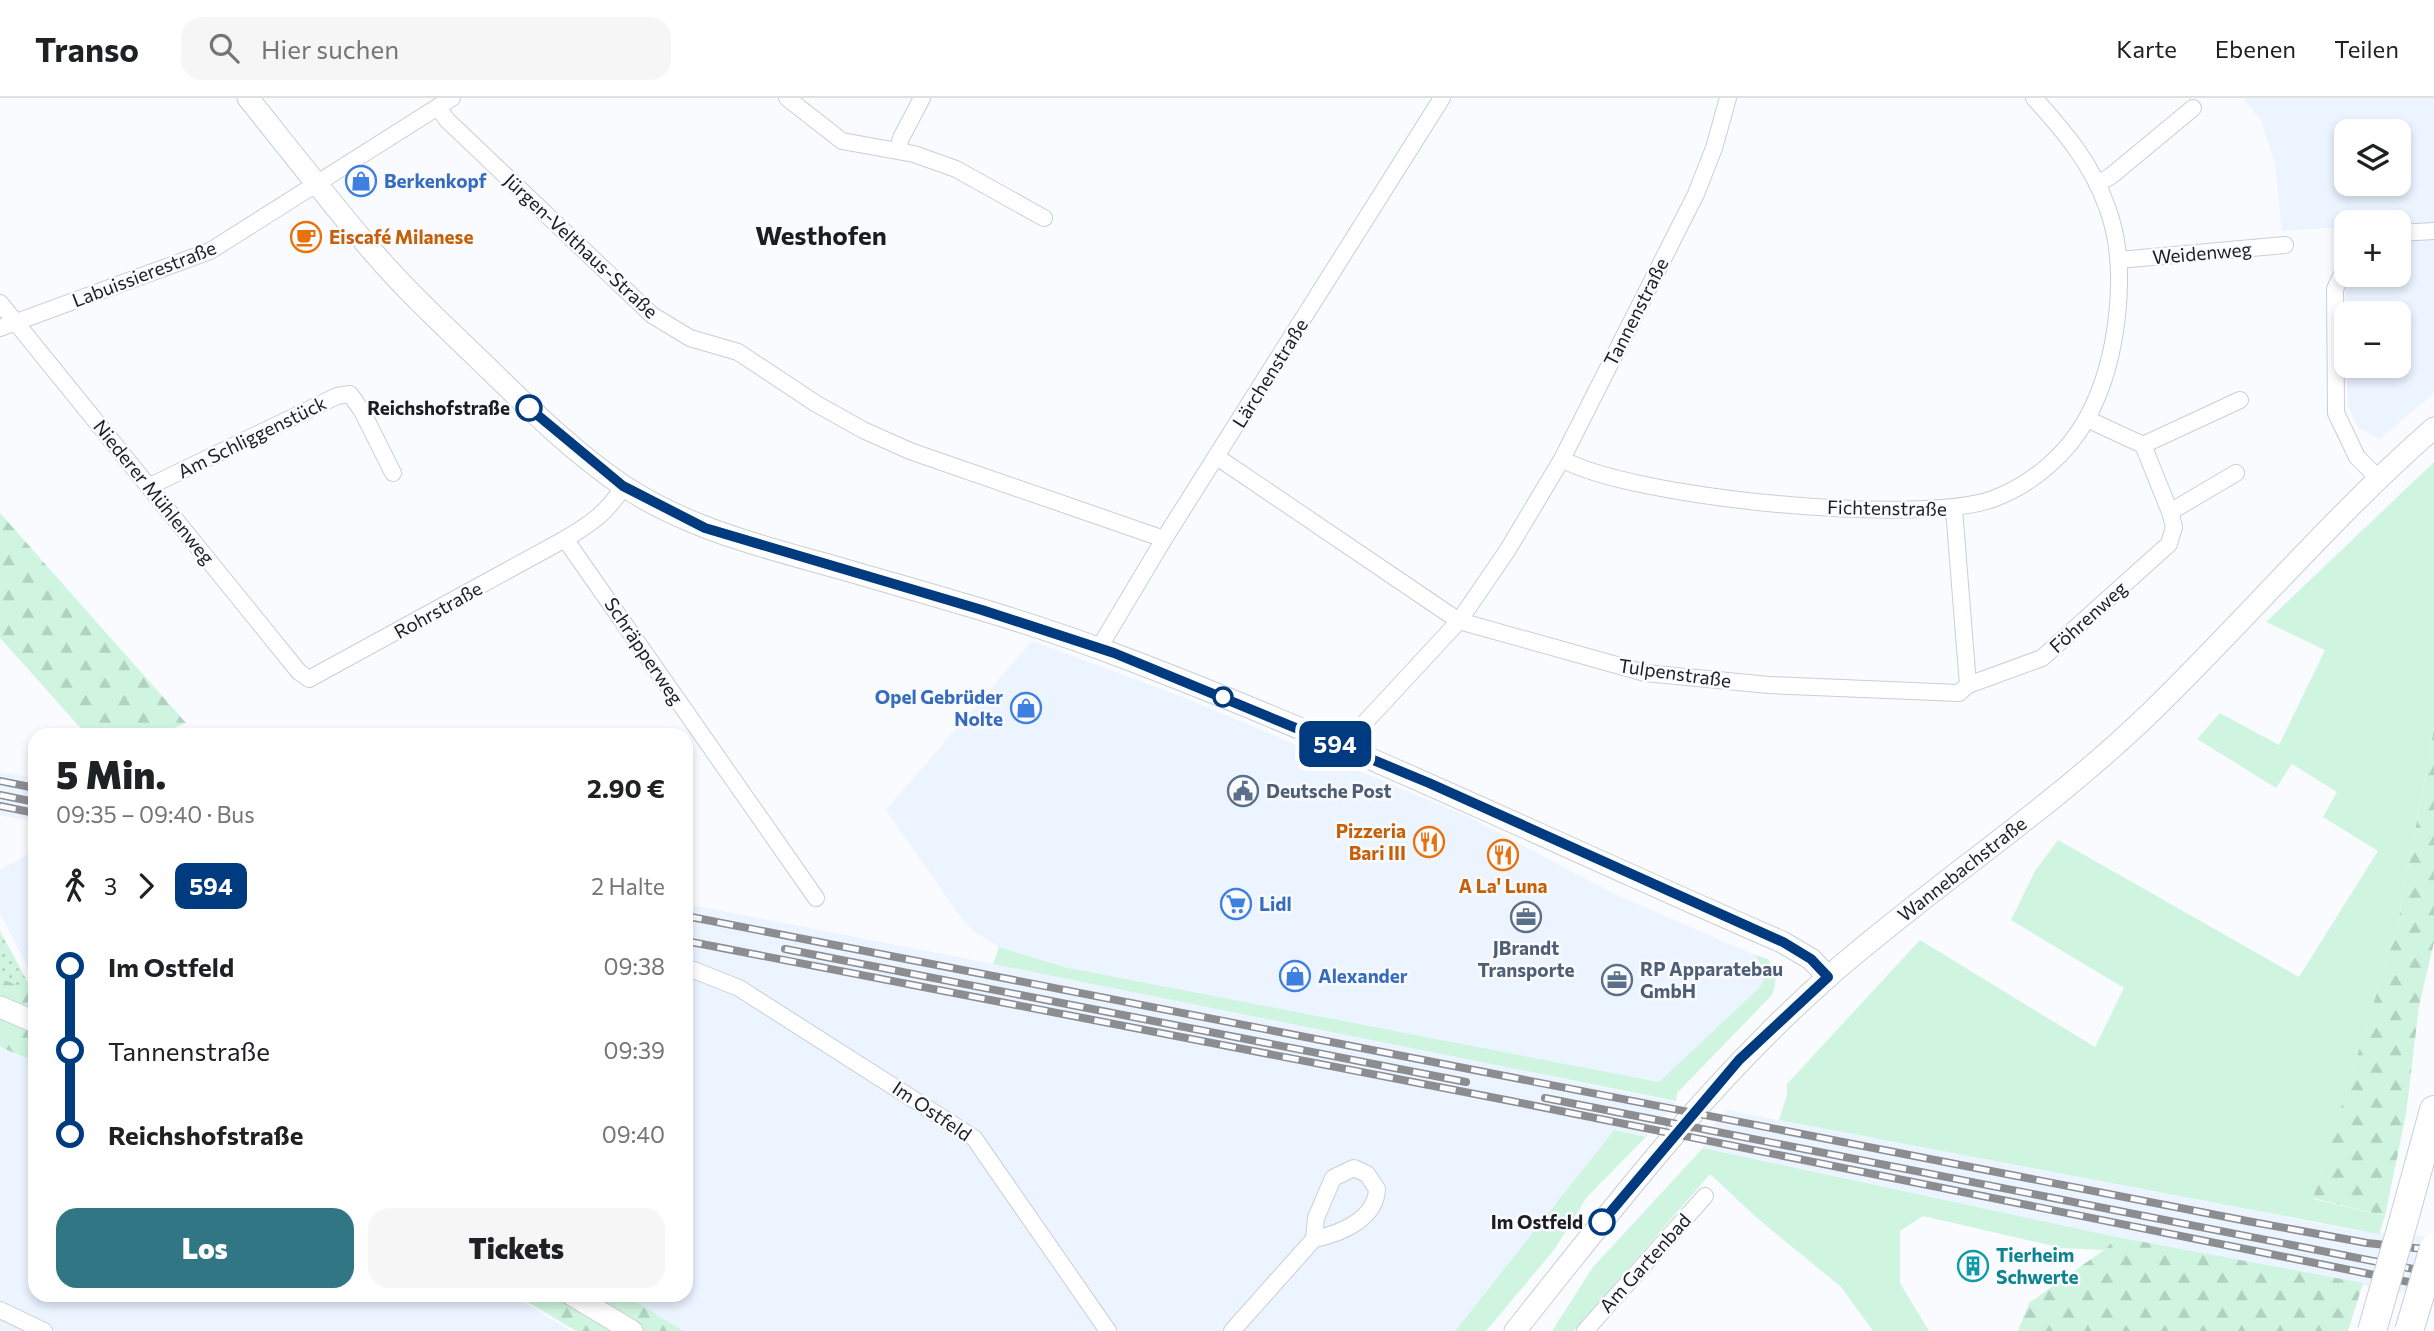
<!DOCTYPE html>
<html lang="de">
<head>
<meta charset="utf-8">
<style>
  :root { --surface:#fff; --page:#f6f6f6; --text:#202124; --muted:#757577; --line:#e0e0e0; --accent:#317684 }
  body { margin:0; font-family:Commissioner,sans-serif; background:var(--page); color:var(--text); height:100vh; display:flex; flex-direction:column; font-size:26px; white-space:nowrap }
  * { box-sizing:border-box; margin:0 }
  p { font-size:23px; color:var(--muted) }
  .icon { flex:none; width:38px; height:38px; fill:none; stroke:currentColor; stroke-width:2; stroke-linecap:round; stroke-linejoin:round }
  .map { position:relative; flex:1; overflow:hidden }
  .details { position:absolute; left:28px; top:630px; width:665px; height:574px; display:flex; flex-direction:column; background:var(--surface); border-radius:21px; box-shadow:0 4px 10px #0003 }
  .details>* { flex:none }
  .badge { padding:0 14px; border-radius:10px; font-size:24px; line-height:46px }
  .fabs { position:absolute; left:2334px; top:21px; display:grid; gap:14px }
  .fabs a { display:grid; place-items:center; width:77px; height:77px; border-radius:14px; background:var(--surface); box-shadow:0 4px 10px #0003; font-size:35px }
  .map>.badge { position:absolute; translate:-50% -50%; box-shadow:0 0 0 4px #fff }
  .legs { display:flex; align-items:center; gap:10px; height:77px; padding:0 28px; font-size:23px }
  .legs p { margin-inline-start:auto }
  .head { display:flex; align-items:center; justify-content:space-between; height:119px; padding:0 28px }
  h1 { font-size:38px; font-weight:800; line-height:52px }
  .cta { display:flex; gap:14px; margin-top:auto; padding:14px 28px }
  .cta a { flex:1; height:80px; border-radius:21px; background:var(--accent); color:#fff; font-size:28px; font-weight:800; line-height:80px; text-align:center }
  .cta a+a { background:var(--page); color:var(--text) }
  ul { padding:0 28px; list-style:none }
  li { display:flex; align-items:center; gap:24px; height:84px; font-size:26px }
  li i { display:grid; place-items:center; width:10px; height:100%; margin:0 9px; background:currentColor }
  li i::after { content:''; width:18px; height:18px; margin:-9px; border:5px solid; border-radius:50%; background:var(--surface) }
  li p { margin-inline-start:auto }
  li:first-child i { background:linear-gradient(#0000 50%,currentColor 0) }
  li:last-child i { background:linear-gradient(currentColor 50%,#0000 0) }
  header { display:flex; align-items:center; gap:42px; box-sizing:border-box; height:98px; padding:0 35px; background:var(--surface); border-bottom:2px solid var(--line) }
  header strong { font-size:33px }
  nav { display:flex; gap:38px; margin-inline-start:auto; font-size:24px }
  .search { width:490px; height:63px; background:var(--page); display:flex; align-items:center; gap:18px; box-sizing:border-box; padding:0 24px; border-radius:21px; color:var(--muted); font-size:26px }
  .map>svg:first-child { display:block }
  .built { fill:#ebf4ff; fill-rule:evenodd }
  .grass { fill:#cff5e0 }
  .forest { fill:url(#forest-firs) }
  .garden { fill:url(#garden-dots) }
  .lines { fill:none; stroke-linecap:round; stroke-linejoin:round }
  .street-casing { stroke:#c9cfd6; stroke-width:18 }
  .secondary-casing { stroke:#c9cfd6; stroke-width:23 }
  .highway-casing { stroke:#c9cfd6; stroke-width:30 }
  .street { stroke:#fff; stroke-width:16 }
  .secondary { stroke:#fff; stroke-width:21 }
  .highway { stroke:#fff; stroke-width:28 }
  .rail-casing { stroke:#8b8d90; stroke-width:8 }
  .rail { stroke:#f9fbfe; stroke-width:5; stroke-dasharray:16; stroke-linecap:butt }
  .highway-bridge-casing { stroke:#c9cfd6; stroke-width:30; stroke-linecap:butt }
  .highway-bridge { stroke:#fff; stroke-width:28 }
  .line-1-casing { stroke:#fff; stroke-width:16 }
  .line-1 { stroke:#003b80; stroke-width:10 }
  .stop-1-dot { fill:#fff; stroke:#003b80; stroke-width:3.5 }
  .labels { text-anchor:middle; stroke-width:5; stroke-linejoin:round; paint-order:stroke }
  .shop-label { font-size:19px; font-weight:bold; fill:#366cbe; stroke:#f9fbfe; text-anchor:start }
  .food-label { font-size:19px; font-weight:bold; fill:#c56008; stroke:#f9fbfe; text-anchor:start }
  .street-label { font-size:19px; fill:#1b1d1f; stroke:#f9fbfe }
  .stop-label { font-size:19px; font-weight:bold; fill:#1b1d1f; stroke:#f9fbfe; text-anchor:end }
  .service-label { font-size:19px; font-weight:bold; fill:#4e5e75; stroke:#f9fbfe; text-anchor:start }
  .culture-label { font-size:19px; font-weight:bold; fill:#0d838f; stroke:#f9fbfe; text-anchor:start }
  .district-label { font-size:26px; font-weight:bold; fill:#1b1d1f; stroke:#f9fbfe }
</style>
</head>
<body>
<header>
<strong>Transo</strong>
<div class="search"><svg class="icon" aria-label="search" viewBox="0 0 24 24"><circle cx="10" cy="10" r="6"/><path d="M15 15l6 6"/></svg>Hier suchen</div>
<nav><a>Karte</a><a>Ebenen</a><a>Teilen</a></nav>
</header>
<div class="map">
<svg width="2434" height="1233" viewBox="0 0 2434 1233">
  <defs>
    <pattern id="forest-firs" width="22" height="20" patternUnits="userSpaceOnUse" patternTransform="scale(1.75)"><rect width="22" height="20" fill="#cff5e0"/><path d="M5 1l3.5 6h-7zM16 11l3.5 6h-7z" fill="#b1d2c0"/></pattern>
    <pattern id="garden-dots" width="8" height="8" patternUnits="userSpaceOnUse" patternTransform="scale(1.75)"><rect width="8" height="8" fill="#cff5e0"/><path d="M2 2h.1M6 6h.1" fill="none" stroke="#b1d2c0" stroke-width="1.8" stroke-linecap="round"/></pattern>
  </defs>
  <rect width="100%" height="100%" fill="#f9fbfe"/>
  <g class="built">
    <path d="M2243,0H2434V295L2380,341L2358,330L2348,307L2343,129L2282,133L2275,65L2261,22ZM2347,33H2399V86H2347ZM2347,124H2399V177H2347ZM2347,215H2399V268H2347Z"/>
    <polygon points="1032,543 1185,600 1471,720 1614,796 1755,857 1766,876 1759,890 1659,984 1064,869 999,849 973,833 963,822 886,712"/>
    <polygon points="0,674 35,680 35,724 0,717"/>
    <polygon points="35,752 35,884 0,815 0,772"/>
    <polygon points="686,806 1244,915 1676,1004 1646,1039 1614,1032 1455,1233 679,1233 621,1197 686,1197"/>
    <polygon points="0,950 35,965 35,1197 512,1197 571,1233 0,1233"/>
    <polygon points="1727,1012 2354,1132 2434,1139 2434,1201 2117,1139 1703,1050 1704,1039"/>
  </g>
  <g class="grass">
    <polygon points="2434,364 2434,631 2397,830 2313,1101 2385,1118 2379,1136 1779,1022 1787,997 1787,986 1920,842 2095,949 2124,890 2011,822 2035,773 2058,742 2299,879 2378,753 2323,719 2337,694 2292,666 2276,690 2197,641 2220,615 2279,647 2325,552 2266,524"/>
    <path d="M999,849L1064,869L1659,984L1759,890L1766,876L1755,857L1768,861C1776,874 1778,882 1772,897L1677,995L1676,1003L993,866Z"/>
    <polygon points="1614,1032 1646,1039 1587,1099 1554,1152 1486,1233 1455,1233"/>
    <polygon points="1703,1050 2117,1139 2104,1152 2062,1150 1923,1118 1900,1133 1900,1185 1929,1233 1873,1233 1841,1189 1757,1120 1710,1076 1574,1233 1552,1233 1593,1169"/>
  </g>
  <g class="forest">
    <polygon points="0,415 186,625 157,637 87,637 0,540"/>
    <polygon points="2434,631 2434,844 2419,908 2406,1016 2385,1118 2313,1100 2397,830"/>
    <polygon points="0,880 35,894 35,964 0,949"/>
    <polygon points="2117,1139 2363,1185 2348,1233 2018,1233 2029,1205 2104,1152"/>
    <polygon points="516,1197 625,1197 683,1233 576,1233"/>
  </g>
  <polygon class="garden" points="0,833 33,894 0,880"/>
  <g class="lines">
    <g class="street-casing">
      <g id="street">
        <polyline points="787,0 842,43 914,56 956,71 1044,120"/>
        <polyline points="438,9 447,22 652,217 690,240 738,254 815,305 863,332 910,353 1164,441"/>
        <polyline points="898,52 901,40 922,0"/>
        <polyline points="2097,86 2111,78 2193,10"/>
        <polyline points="2399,135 2434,133"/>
        <polyline points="2119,162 2285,147"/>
        <polyline points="2347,166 2335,191 2336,315 2357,359 2378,380"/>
        <polyline points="0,205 299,574 309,581 565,441"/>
        <polyline points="0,230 210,153 452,0"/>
        <polyline points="2143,347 2240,302"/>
        <polyline points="1217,359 1459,523 1645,575 1769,587 1959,595 1968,587 1954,411"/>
        <path d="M1562,361C1630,400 1919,428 1993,401C2031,387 2068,356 2087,320C2118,264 2130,169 2107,109C2092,66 2064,33 2034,0"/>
        <polyline points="150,388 337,298 350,296 362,313 393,375"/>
        <path d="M623,388C610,413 589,427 565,441L816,800"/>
        <polyline points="2170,414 2236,375"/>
        <polyline points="1099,550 1164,441 1442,0"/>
        <polyline points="1968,587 2042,560 2169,446 2174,429 2170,414 2143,347 2087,321"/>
        <polyline points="1347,651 1358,632 1459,523 1507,453 1562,361 1696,96 1714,50 1728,0"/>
        <polyline points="686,869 739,890 974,1040 1108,1233"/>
        <polyline points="0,1212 44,1233"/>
        <path d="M1232,1233L1314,1141L1316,1120L1333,1080L1354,1070L1367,1076L1377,1091C1376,1121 1340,1136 1314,1141"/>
        <polyline points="1585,1233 1705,1098"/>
      </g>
    </g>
    <g class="secondary-casing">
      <g id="secondary">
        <path d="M248,0C289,51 330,104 373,154C410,197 452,235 493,275C533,314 575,355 622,387C688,431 764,449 839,470C931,497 1025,522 1114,556C1341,641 1560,748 1782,844L1811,861L1828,879"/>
        <polyline points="0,909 35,924"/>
        <polyline points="572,1197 632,1233"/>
        <path d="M1515,1233C1613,1110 1710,983 1828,879C1933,787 2050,712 2150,615C2246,522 2332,419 2434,330"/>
      </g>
    </g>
    <g class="highway-casing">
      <polyline id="highway" points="2404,1121 2434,1012"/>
    </g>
    <use href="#street" class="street"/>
    <use href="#secondary" class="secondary"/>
    <use href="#highway" class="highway"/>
    <g class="rail-casing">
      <g id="rail">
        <polyline points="0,683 35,690"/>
        <polyline points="0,697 35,704"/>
        <polyline points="0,708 35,715"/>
        <polyline points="686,818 2247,1123 2367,1145 2434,1152"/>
        <polyline points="686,843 1511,1003 2434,1189"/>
        <polyline points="785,851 1466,984"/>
        <polyline points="1545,1000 2434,1175"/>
      </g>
    </g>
    <use href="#rail" class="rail"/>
    <g class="highway-bridge-casing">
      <g id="highway-bridge">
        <polyline points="2372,1233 2404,1121"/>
        <polyline points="2409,1233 2434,1150"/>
      </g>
    </g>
    <use href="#highway-bridge" class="highway-bridge"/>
  </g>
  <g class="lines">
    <g class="line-1-casing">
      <polyline id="line-1" points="529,310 623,388 705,430 982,512 1114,555 1429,685 1783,844 1811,861 1828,879 1739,962 1602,1124"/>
    </g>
    <use href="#line-1" class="line-1"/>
  </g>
  <defs>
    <g id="shop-ring" transform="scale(1.575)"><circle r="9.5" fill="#f9fbfe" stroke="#3f7fe0" stroke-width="1.5"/><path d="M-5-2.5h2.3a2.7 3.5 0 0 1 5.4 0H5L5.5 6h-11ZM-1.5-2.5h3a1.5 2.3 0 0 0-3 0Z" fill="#3f7fe0"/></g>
    <g id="cafe-ring" transform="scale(1.575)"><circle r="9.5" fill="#f9fbfe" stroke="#e8710a" stroke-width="1.5"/><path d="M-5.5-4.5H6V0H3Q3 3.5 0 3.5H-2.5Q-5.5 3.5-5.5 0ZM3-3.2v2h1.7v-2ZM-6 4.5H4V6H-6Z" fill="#e8710a"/></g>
    <g id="civic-ring" transform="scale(1.575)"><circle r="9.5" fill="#f9fbfe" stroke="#5c6f8a" stroke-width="1.5"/><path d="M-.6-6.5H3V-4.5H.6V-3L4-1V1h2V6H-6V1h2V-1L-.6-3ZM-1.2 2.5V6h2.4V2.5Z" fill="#5c6f8a"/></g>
    <g id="restaurant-ring" transform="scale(1.575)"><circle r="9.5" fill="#f9fbfe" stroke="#e8710a" stroke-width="1.5"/><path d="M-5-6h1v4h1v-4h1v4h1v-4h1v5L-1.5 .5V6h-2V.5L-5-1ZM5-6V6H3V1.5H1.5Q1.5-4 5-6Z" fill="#e8710a"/></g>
    <g id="supermarket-ring" transform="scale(1.575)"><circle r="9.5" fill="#f9fbfe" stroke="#3f7fe0" stroke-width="1.5"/><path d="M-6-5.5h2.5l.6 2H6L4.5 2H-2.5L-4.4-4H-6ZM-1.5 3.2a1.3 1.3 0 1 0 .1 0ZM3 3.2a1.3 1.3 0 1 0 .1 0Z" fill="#3f7fe0"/></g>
    <g id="office-ring" transform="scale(1.575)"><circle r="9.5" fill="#f9fbfe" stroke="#5c6f8a" stroke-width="1.5"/><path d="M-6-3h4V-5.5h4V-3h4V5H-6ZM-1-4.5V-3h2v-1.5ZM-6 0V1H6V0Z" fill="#5c6f8a"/></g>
    <g id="building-ring" transform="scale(1.575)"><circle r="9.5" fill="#f9fbfe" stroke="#0f9aa8" stroke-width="1.5"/><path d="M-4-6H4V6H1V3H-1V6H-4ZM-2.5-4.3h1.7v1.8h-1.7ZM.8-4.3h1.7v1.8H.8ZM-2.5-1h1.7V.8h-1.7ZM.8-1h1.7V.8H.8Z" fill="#0f9aa8"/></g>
  </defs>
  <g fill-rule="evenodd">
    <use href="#shop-ring" x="361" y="83"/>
    <use href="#cafe-ring" x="306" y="139"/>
    <use href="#shop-ring" x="1026" y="610"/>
    <use href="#civic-ring" x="1243" y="693"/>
    <use href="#restaurant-ring" x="1429" y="744"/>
    <use href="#restaurant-ring" x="1503" y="757"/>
    <use href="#supermarket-ring" x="1236" y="806"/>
    <use href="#office-ring" x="1526" y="819"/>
    <use href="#shop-ring" x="1295" y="878"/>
    <use href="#office-ring" x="1617" y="882"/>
    <use href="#building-ring" x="1973" y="1168"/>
  </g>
  <g class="stop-1-dot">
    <circle cx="529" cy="310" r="12"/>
    <circle cx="1223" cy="599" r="9"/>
    <circle cx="1602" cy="1124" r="12"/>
  </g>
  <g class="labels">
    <g class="shop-label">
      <text x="384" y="90">Berkenkopf</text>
      <text x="1003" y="606" text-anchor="end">Opel Gebrüder<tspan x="1003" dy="22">Nolte</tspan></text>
      <text x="1259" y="813">Lidl</text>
      <text x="1318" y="885">Alexander</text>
    </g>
    <g class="food-label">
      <text x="329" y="146">Eiscafé Milanese</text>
      <text x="1406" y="740" text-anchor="end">Pizzeria<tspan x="1406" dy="22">Bari III</tspan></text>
      <text x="1503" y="795" text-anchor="middle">A La' Luna</text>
    </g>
    <g class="street-label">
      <text transform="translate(581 148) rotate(43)" y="7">Jürgen-Velthaus-Straße</text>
      <text transform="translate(2202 155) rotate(-5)" y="7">Weidenweg</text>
      <text transform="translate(144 176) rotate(-21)" y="7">Labuissierestraße</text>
      <text transform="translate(1636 214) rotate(-63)" y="7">Tannenstraße</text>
      <text transform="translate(1270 275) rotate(-58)" y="7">Lärchenstraße</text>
      <text transform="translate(252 339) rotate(-26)" y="7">Am Schliggenstück</text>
      <text transform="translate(154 394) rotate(51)" y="7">Niederer Mühlenweg</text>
      <text transform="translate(1887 410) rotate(1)" y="7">Fichtenstraße</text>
      <text transform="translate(438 512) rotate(-29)" y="7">Rohrstraße</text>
      <text transform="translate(2088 519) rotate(-42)" y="7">Föhrenweg</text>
      <text transform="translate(644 553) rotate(56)" y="7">Schräpperweg</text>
      <text transform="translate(1675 575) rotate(8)" y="7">Tulpenstraße</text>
      <text transform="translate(1962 771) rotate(-38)" y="7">Wannebachstraße</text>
      <text transform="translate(932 1013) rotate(34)" y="7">Im Ostfeld</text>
      <text transform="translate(1645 1165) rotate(-48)" y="7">Am Gartenbad</text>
    </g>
    <g class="stop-label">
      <text x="510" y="317">Reichshofstraße</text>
      <text x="1583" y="1131">Im Ostfeld</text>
    </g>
    <g class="service-label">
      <text x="1266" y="700">Deutsche Post</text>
      <text x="1526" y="857" text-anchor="middle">JBrandt<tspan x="1526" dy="22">Transporte</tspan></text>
      <text x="1640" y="878">RP Apparatebau<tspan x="1640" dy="22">GmbH</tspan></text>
    </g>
    <g class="culture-label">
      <text x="1996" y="1164">Tierheim<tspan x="1996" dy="22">Schwerte</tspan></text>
    </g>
    <g class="district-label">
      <text x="821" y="147">Westhofen</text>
    </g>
  </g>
</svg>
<div class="fabs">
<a><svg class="icon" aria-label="layers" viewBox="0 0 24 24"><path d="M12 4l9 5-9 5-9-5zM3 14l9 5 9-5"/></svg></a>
<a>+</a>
<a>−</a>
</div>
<b class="badge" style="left:1335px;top:646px;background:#003b80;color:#fff">594</b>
<section class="details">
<div class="head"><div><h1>5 Min.</h1><p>09:35 – 09:40 · Bus</p></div><b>2.90 €</b></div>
<div class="legs"><svg class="icon" aria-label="walk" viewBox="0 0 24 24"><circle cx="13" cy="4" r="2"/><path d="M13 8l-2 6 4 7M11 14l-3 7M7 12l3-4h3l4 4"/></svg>3<svg class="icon" aria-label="forward" viewBox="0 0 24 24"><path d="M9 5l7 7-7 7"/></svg><b class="badge" style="background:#003b80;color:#fff">594</b><p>2 Halte</p></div>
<ul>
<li><i style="color:#003b80"></i><b>Im Ostfeld</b><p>09:38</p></li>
<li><i style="color:#003b80"></i><span>Tannenstraße</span><p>09:39</p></li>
<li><i style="color:#003b80"></i><b>Reichshofstraße</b><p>09:40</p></li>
</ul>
<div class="cta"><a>Los</a><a>Tickets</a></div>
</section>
</div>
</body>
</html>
